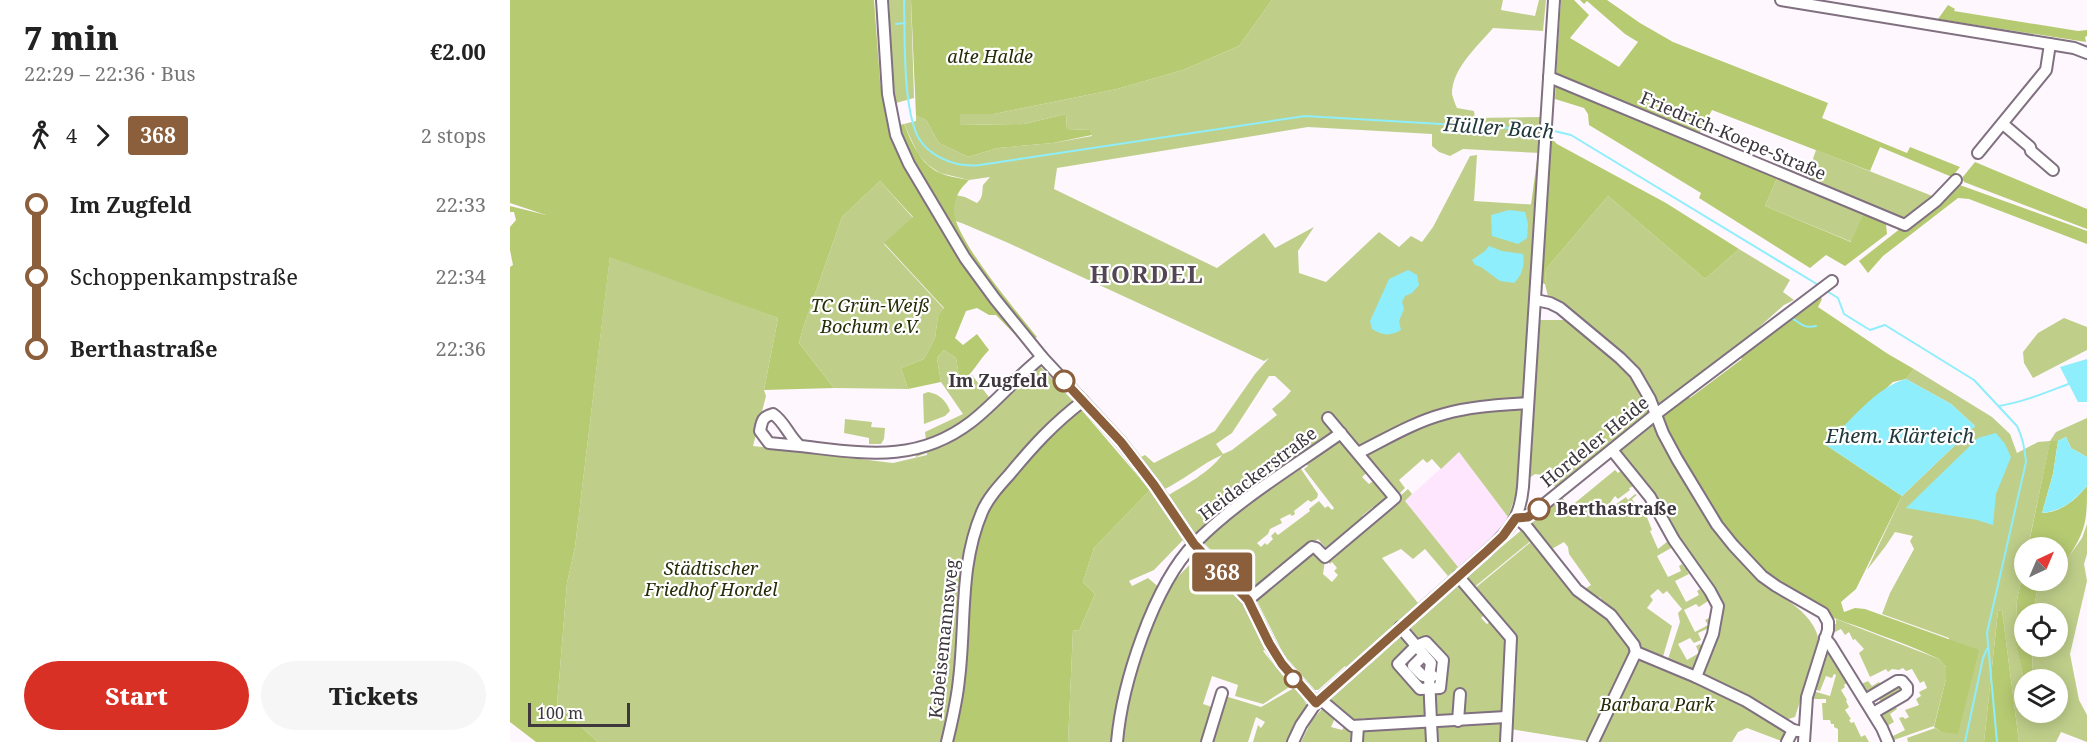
<!DOCTYPE html>
<html lang="en">
<head>
<meta charset="utf-8">
<style>
  :root { --surface:#fff; --page:#f6f6f6; --text:#222; --muted:#767676; --accent:#d93025 }
  body { margin:0; font-family:"Noto Serif",serif; background:var(--page); color:var(--text); height:100vh; display:flex; flex-direction:column; font-size:22px; white-space:nowrap }
  * { box-sizing:border-box; margin:0 }
  p { font-size:20px; color:var(--muted) }
  .icon { flex:none; width:33px; height:33px; fill:none; stroke:currentColor; stroke-width:2; stroke-linecap:round; stroke-linejoin:round }
  .map { position:relative; flex:1; overflow:hidden }
  .details { display:flex; flex-direction:column; background:var(--surface); width:510px }
  .details>* { flex:none }
  .badge { padding:0 12px; border-radius:4px; font-size:21px; line-height:39px }
  .needle { width:39px; rotate:44deg }
  .tools { position:absolute; left:1504px; top:537px; display:grid; gap:12px }
  .tools a { display:grid; place-items:center; width:54px; height:54px; border-radius:50%; background:var(--surface); box-shadow:0 3px 15px #0003; font-size:30px }
  .scale { position:absolute; left:18px; bottom:15px; width:102px; box-sizing:border-box; padding-left:6px; border:3px solid #3e373e; border-top:0; font-size:16px; line-height:21px; white-space:nowrap; color:#3e373e; -webkit-text-stroke:4px #fff; paint-order:stroke }
  .map>.badge { position:absolute; translate:-50% -50%; box-shadow:0 0 0 3px #fff }
  .legs { display:flex; align-items:center; gap:9px; height:66px; padding:0 24px; font-size:20px }
  .legs p { margin-inline-start:auto }
  .headline { display:flex; align-items:center; justify-content:space-between; height:102px; padding:0 24px }
  h1 { font-size:33px; font-weight:800; line-height:45px }
  .action { display:flex; gap:12px; margin-top:auto; padding:12px 24px }
  .action a { flex:1; height:69px; border-radius:36px; background:var(--accent); color:#fff; font-size:24px; font-weight:800; line-height:69px; text-align:center }
  .action a+a { background:var(--page); color:var(--text) }
  ul { padding:0 24px; list-style:none }
  li { display:flex; align-items:center; gap:21px; height:72px; font-size:22px }
  li i { display:grid; place-items:center; width:9px; height:100%; margin:0 8px; background:currentColor }
  li i::after { content:''; width:15px; height:15px; margin:-8px; border:4px solid; border-radius:50%; background:var(--surface) }
  li p { margin-inline-start:auto }
  li:first-child i { background:linear-gradient(#0000 50%,currentColor 0) }
  li:last-child i { background:linear-gradient(currentColor 50%,#0000 0) }
  main { display:flex; flex:1; min-height:0 }
  .map>svg:first-child { display:block }
  .built { fill:#fde6fe }
  .green { fill:#bfcf8a; fill-rule:evenodd }
  .forest { fill:#b6ca72 }
  .water { fill:#8feefb }
  .lines { fill:none; stroke-linecap:round; stroke-linejoin:round }
  .stream { stroke:#8feefb; stroke-width:2 }
  .minor-casing { stroke:#807080; stroke-width:14 }
  .minor { stroke:#fff; stroke-width:10 }
  .line-1-casing { stroke:#fff; stroke-width:14 }
  .line-1 { stroke:#8b5e3c; stroke-width:9 }
  .stop-1-dot { fill:#fff; stroke:#8b5e3c; stroke-width:3 }
  .labels { text-anchor:middle; stroke-width:4.5; stroke-linejoin:round; paint-order:stroke }
  .park-label { font-size:18px; font-style:italic; fill:#262d07; stroke:#fff }
  .street-label { font-size:18px; fill:#3e373e; stroke:#fff }
  .stop-label { font-size:18px; font-weight:bold; fill:#3e373e; stroke:#fff; text-anchor:end }
  .water-label { font-size:20px; font-style:italic; fill:#21383b; stroke:#fff }
  .district-label { font-size:24px; font-weight:bold; letter-spacing:1.5px; fill:#534553; stroke:#fff }
</style>
</head>
<body>
<main>
<section class="details">
<div class="headline"><div><h1>7 min</h1><p>22:29 – 22:36 · Bus</p></div><b>€2.00</b></div>
<div class="legs"><svg class="icon" aria-label="walk" viewBox="0 0 24 24"><circle cx="13" cy="4" r="2"/><path d="M13 8l-2 6 4 7M11 14l-3 7M7 12l3-4h3l4 4"/></svg>4<svg class="icon" aria-label="forward" viewBox="0 0 24 24"><path d="M9 5l7 7-7 7"/></svg><b class="badge" style="background:#8b5e3c;color:#fff">368</b><p>2 stops</p></div>
<ul>
<li><i style="color:#8b5e3c"></i><b>Im Zugfeld</b><p>22:33</p></li>
<li><i style="color:#8b5e3c"></i><span>Schoppenkampstraße</span><p>22:34</p></li>
<li><i style="color:#8b5e3c"></i><b>Berthastraße</b><p>22:36</p></li>
</ul>
<div class="action"><a>Start</a><a>Tickets</a></div>
</section>
<div class="map">
<svg width="1577" height="742" viewBox="0 0 1577 742">
  <rect width="100%" height="100%" fill="#fef7fe"/>
  <polygon class="built" points="949,452 998,517 985,534 948,567 895,501"/>
  <g class="green">
    <polygon points="379,0 401,0 404,98 386,103 382,73"/>
    <path d="M762,0H993L991,10L1025,16L1029,0H1036L1033,31L983,28C968,46 942,68 942,94C943,98 945,104 947,108L964,111L965,118L1033,117L1031,153L953,149L940,156L929,152L922,146V134L798,127L547,168L544,189L707,268L754,233L765,248L804,227L788,251L789,273L816,282L869,232L889,247L901,236L912,242L923,227L960,156L967,155L964,201L1030,205L1020,295L1013,400L970,404L849,448L830,426L809,441L811,444L687,538L674,523L657,496C675,485 699,473 712,455C691,464 674,480 653,490L629,458L635,455L644,463L705,431L745,374L759,358L754,361L496,242L454,224L429,215L441,194L455,197L467,203C473,198 472,193 473,185L480,177L459,180L430,173L418,165L408,154L394,124L406,121V116L416,120L429,143L458,157L488,148L543,143L582,136L580,130L557,129L556,114L514,124L450,125L449,114H484L607,89L673,70L729,46ZM759,376H765L781,391L775,398L762,409L767,415L722,450L713,454L706,444L722,433Z"/>
    <polygon points="1306,150 1425,197 1399,217 1390,218 1296,179"/>
    <polygon points="1268,176 1354,212 1342,242 1255,206"/>
    <polygon points="370,181 403,218 374,244 434,309 428,316 425,338 414,359 391,368 398,389 324,388 289,343 293,328 332,217"/>
    <path d="M1098,196L1195,279L1229,249L1280,280L1273,292L1284,300L1274,305L1198,373L1150,410C1142,392 1133,375 1120,360L1049,301L1038,297L1035,284L1036,269Z"/>
    <polygon points="100,256 268,318 254,390 256,396 243,446 383,463 417,455 417,453 406,457 405,452 417,448 415,432 453,414 431,382 427,358 434,350 446,358 450,382 462,375 485,405 529,365 565,403 446,683 434,742 88,742 47,705 57,583 65,547"/>
    <polygon points="1554,318 1577,327 1577,350 1523,378 1514,363 1513,352 1528,333"/>
    <path d="M1027,320H1057L1119,372L1138,403L1141,414L1046,492C1045,480 1035,475 1025,474L1018,479Z"/>
    <polygon points="1404,369 1482,417 1500,434 1507,453 1528,442 1540,441 1546,432 1577,418 1577,457 1561,448 1556,437 1548,441 1540,442 1518,547 1515,548 1515,562 1507,600 1505,640 1515,684 1515,712 1548,712 1548,680 1523,679 1522,647 1548,646 1548,614 1523,613 1529,581 1548,580 1548,566 1554,563 1572,538 1577,524 1577,554 1574,564 1577,581 1560,654 1569,700 1577,715 1577,742 1551,732 1546,742 1509,742 1492,610 1488,611 1474,742 1398,742 1397,738 1425,728 1431,732 1440,732 1439,638 1372,614 1380,593 1404,549 1400,541 1403,536 1385,532 1375,547 1357,570 1392,496 1465,426 1441,404 1396,379"/>
    <path d="M418,392C429,394 436,400 440,411L435,416L414,424L413,394Z"/>
    <polygon points="1011,407 1013,409 1013,417 1006,494 998,517 949,452 931,469 922,459 917,463 913,459 889,480 895,488 887,496 852,454 903,429 948,413"/>
    <polygon points="335,419 362,422 361,427 375,428 374,439 371,444 359,444 359,438 334,433"/>
    <path d="M1143,421C1151,444 1165,465 1178,486C1200,521 1221,556 1254,583C1274,600 1305,613 1309,642L1285,717L1275,720L1192,673L1211,608L1109,450Z"/>
    <polygon points="830,439 859,471 852,477 859,484 866,479 880,497 867,511 863,507 852,516 855,520 817,549 808,539 742,593 693,542 735,505 789,466 808,494 807,498 801,502 798,500 784,511 785,514 782,516 780,514 770,519 772,523 760,529 758,534 747,543 751,547 755,543 757,545 763,539 761,536 765,532 768,535 800,511 799,509 809,501 815,508 818,506 822,510 824,508 794,469 798,466 795,462"/>
    <polygon points="1113,469 1127,485 1119,488 1120,490 1108,499 1105,496 1091,515 1116,497 1118,500 1125,494 1127,495 1122,499 1127,507 1133,503 1135,506 1133,507 1142,530 1140,531 1148,549 1158,541 1140,510 1144,508 1163,547 1147,556 1158,577 1171,571 1169,566 1172,564 1175,568 1178,564 1181,569 1177,571 1179,574 1165,581 1176,602 1189,595 1187,591 1190,589 1193,593 1195,592 1201,599 1189,607 1186,604 1174,610 1185,632 1198,625 1195,620 1201,617 1199,628 1188,633 1191,640 1184,643 1180,638 1168,644 1177,660 1189,653 1186,646 1190,644 1194,648 1183,672 1157,662 1170,622 1168,613 1172,609 1157,591 1153,594 1148,589 1140,596 1143,600 1137,608 1162,626 1152,660 1128,650 1090,601 1092,600 1090,597 1085,599 1072,591 1081,585 1059,554 1058,547 1054,542 1040,550 1019,524 1020,521 1051,496 1060,507 1105,470 1108,473"/>
    <polygon points="898,489 902,494 895,501 948,567 938,576 915,549 903,559 891,549 872,558 908,603 837,669 835,666 808,690 805,690 774,655 746,599 801,551 815,561 813,574 822,582 828,575 824,571 827,568 822,562 820,564 817,559"/>
    <polygon points="640,490 674,539 644,570 619,581 622,586 638,578 651,589 604,742 558,742 563,630 569,631 585,594 573,582 584,548"/>
    <polygon points="1014,528 1023,539 962,589 954,578"/>
    <path d="M1022,541C1054,573 1102,611 1122,651L1081,742L1000,729L1005,641L964,589Z"/>
    <polygon points="686,558 689,558 732,602 756,649 753,651 781,686 753,704 725,696 728,685 702,676 693,704 705,708 695,742 610,742 622,680 644,617 660,585"/>
    <polygon points="951,581 977,612 971,618 977,624 983,620 998,638 993,712 946,719 858,723 858,719 852,718 851,724 842,724 817,703 821,697 863,662"/>
    <polygon points="1326,619 1429,659 1436,667 1436,679 1424,726 1381,741 1366,712 1374,706 1366,694 1357,699 1349,685 1358,681 1362,686 1369,682 1374,689 1387,681 1397,688 1383,702 1387,709 1380,714 1384,722 1377,726 1383,736 1395,730 1389,718 1393,717 1395,719 1399,717 1395,710 1409,705 1406,699 1411,696 1409,692 1417,688 1414,681 1410,683 1402,669 1396,671 1393,668 1389,670 1382,669 1378,672 1376,669 1360,677 1349,653 1354,649 1345,639 1343,640 1339,632 1335,635 1331,629 1321,634 1322,625 1326,624"/>
    <polygon points="1317,646 1339,681 1334,685 1335,687 1331,690 1337,700 1336,701 1339,707 1335,710 1341,719 1339,720 1341,723 1344,722 1351,737 1355,735 1359,742 1328,742 1328,729 1324,727 1324,724 1321,724 1320,720 1313,720 1312,703 1316,703 1316,699 1302,699 1303,691 1320,696 1326,675 1324,674 1322,678 1316,676 1310,691 1303,689"/>
    <polygon points="1127,657 1217,694 1277,730 1274,742 1237,728 1228,732 1222,742 1086,742"/>
    <polygon points="786,687 797,705 785,723 777,742 743,742 748,725 751,728 755,722 746,717 738,742 699,742 715,696 751,707"/>
    <polygon points="812,709 825,718 821,727 832,730 835,726 845,734 845,742 791,742 802,720"/>
    <polygon points="992,721 993,742 924,742 924,725"/>
    <polygon points="918,725 919,742 851,742 853,729"/>
  </g>
  <g class="forest">
    <path d="M0,0H364L370,81L378,128L394,124C402,143 410,164 430,173C439,177 450,178 459,180C449,190 444,197 444,212C445,239 508,313 527,337L515,345L486,315H479L467,308L456,311L445,338L453,345L467,334L479,350C468,361 463,374 450,383L446,358L434,350L427,358L431,382L398,389L391,368L414,359L425,338L428,316L434,308L374,243L403,217L370,181L332,217L293,328L289,343L324,388L254,390L268,318L100,257L65,547L57,583L47,705L88,742H26L0,722V267L3,265L0,250V227L6,220L4,212H0V206L36,215L0,203Z"/>
    <polygon points="401,0 762,0 729,46 673,70 607,89 484,114 450,114 450,125 514,124 556,114 557,129 580,130 582,135 543,143 488,148 458,157 429,143 416,120 406,116"/>
    <polygon points="1051,0 1064,0 1079,15 1060,38 1109,67 1128,42 1115,34 1077,1 1074,4 1070,0 1097,0 1130,23 1163,42 1318,103 1312,118 1397,153 1400,147 1450,167 1442,177 1370,147 1360,171 1202,110 1189,134 1060,81 1046,74"/>
    <polygon points="1438,5 1445,9 1444,11 1568,31 1577,30 1577,36 1575,37 1576,42 1428,19"/>
    <polygon points="1046,83 1268,176 1255,206 1341,242 1354,212 1372,220 1376,224 1377,234 1335,266 1316,255 1300,268 1189,198 1191,193 1079,125 1078,114 1074,108 1045,99"/>
    <polygon points="1040,137 1047,144 1156,203 1229,249 1195,279 1098,196 1036,269 1035,284 1028,282 1033,205 1021,205 1027,160 1039,160"/>
    <polygon points="1465,162 1577,209 1577,229 1454,182 1452,178"/>
    <polygon points="1447,184 1577,231 1577,244 1459,199 1448,198 1373,256 1358,273 1349,261"/>
    <path d="M1305,293L1312,299L1308,307L1378,354L1404,369L1396,379L1383,382L1316,445L1392,496L1346,589L1331,602L1334,612L1345,608L1355,609L1469,650L1448,734L1431,732L1424,727L1436,679V667L1429,659C1404,647 1378,638 1352,628C1339,623 1326,620 1314,613C1234,570 1184,491 1150,410L1175,392L1180,398L1232,359L1228,352Z"/>
    <path d="M569,407L640,490L584,548L573,582L585,594L569,631L563,630L558,742H441L464,543C467,534 470,525 473,516C493,473 536,440 569,407Z"/>
    <path d="M1540,441H1548L1543,474L1532,513C1552,512 1565,500 1577,486C1577,517 1577,528 1561,553C1557,559 1555,563 1548,566V548H1518Z"/>
    <polygon points="1515,562 1515,580 1529,581 1523,613 1515,614 1515,646 1522,647 1523,679 1515,680 1515,684 1505,641 1507,600"/>
    <polygon points="1492,610 1509,742 1474,742 1488,611"/>
  </g>
  <g class="water">
    <polygon points="999,210 1015,212 1018,224 1017,238 1008,244 982,236 981,215"/>
    <path d="M979,246L992,251L1013,254C1015,264 1012,276 1004,283L990,281L971,267L965,265L962,260L975,251Z"/>
    <path d="M898,270L907,275L909,285L902,293L895,296L892,302L894,309L889,321L891,330C880,336 873,336 862,329L860,321L879,279Z"/>
    <polygon points="1577,359 1577,402 1568,402 1550,367"/>
    <path d="M1396,379L1441,404L1465,426L1392,496L1316,445C1337,424 1366,387 1396,379Z"/>
    <polygon points="1486,433 1495,444 1501,457 1486,494 1483,525 1467,520 1396,508 1468,438"/>
    <path d="M1556,437L1561,448L1577,457V486C1564,501 1552,511 1532,513L1543,474L1548,441Z"/>
  </g>
  <g class="lines">
    <g class="stream">
      <path d="M394,0C395,38 393,96 405,130C414,156 446,168 470,165L795,116L1032,130"/>
      <polyline points="386,24 395,23"/>
      <polyline points="1040,130 1061,135 1310,286"/>
      <path d="M1317,291L1328,298L1334,314L1360,330L1375,325L1464,380L1507,426C1513,438 1515,449 1516,462L1477,633L1487,742"/>
      <path d="M1280,317C1291,323 1293,329 1306,326"/>
      <path d="M1489,406C1514,402 1537,392 1561,383"/>
      <polyline points="1455,742 1473,658 1477,649"/>
    </g>
    <g class="minor-casing">
      <g id="minor">
        <polyline points="372,0 378,94 386,135 399,164 455,258 485,299 532,357 611,442 644,485 684,544 738,600 759,643 772,664 806,703"/>
        <polyline points="1271,0 1564,48 1577,53"/>
        <polyline points="1039,77 1395,225 1426,201 1446,180"/>
        <polyline points="1493,124 1520,147 1521,151 1543,170"/>
        <polyline points="1468,153 1536,70 1540,44"/>
        <polyline points="1026,300 1040,303 1050,308 1110,358 1125,373 1140,399 1153,433 1167,459 1207,525 1223,545 1252,576 1266,586 1313,613 1318,622 1318,630 1297,697 1294,742"/>
        <path d="M290,446L259,443L250,431C252,421 252,417 263,414C275,422 279,437 290,446C353,453 406,464 461,422C487,402 507,376 532,357"/>
        <polyline points="1102,450 1140,497 1164,540 1200,591 1208,606 1203,634 1186,677"/>
        <path d="M848,453C876,439 904,422 934,414C962,406 990,405 1018,403"/>
        <polyline points="1007,518 1021,515 1146,414 1322,281"/>
        <polyline points="1007,518 1017,527 1067,590 1101,615 1124,645 1126,652 1186,677 1236,701 1283,730"/>
        <polyline points="948,576 1001,638 996,742"/>
        <polyline points="738,600 802,547 806,548 815,557 885,498 818,418"/>
        <polyline points="890,627 921,663 919,676 921,722"/>
        <polyline points="1315,638 1320,644 1372,728 1378,742"/>
        <polygon points="916,642 933,660 930,688 910,689 888,664 906,646"/>
        <polyline points="914,655 903,666 913,676 923,676"/>
        <polyline points="810,699 842,726 996,717"/>
        <polyline points="1355,700 1387,681 1392,681 1397,687 1397,692 1394,695 1363,713"/>
        <polyline points="948,721 950,694"/>
        <polyline points="921,722 922,742"/>
        <path d="M437,742C442,721 447,701 449,679C456,623 449,566 472,512C478,498 489,486 499,475C523,446 543,424 573,401"/>
        <path d="M607,742C612,684 643,586 685,543C726,501 783,467 831,433"/>
        <polyline points="697,742 712,693"/>
        <path d="M783,742L791,725L806,703L977,551C1000,530 1010,518 1013,487L1044,0"/>
        <polyline points="847,742 848,726"/>
        <polyline points="1083,742 1126,652"/>
        <polyline points="1277,742 1283,730 1288,731"/>
      </g>
    </g>
    <use href="#minor" class="minor"/>
  </g>
  <g class="lines">
    <g class="line-1-casing">
      <polyline id="line-1" points="554,381 611,442 644,485 684,544 738,600 759,643 772,664 806,703 977,551 993,536 1006,518 1018,517 1029,509"/>
    </g>
    <use href="#line-1" class="line-1"/>
  </g>
  <g class="stop-1-dot">
    <circle cx="554" cy="381" r="10"/>
    <circle cx="1029" cy="509" r="10"/>
    <circle cx="783" cy="679" r="8"/>
  </g>
  <g class="labels">
    <g class="park-label">
      <text x="480" y="63">alte Halde</text>
      <text x="360" y="312">TC Grün-Weiß<tspan x="360" dy="21">Bochum e.V.</tspan></text>
      <text x="201" y="575">Städtischer<tspan x="201" dy="21">Friedhof Hordel</tspan></text>
      <text x="1147" y="711">Barbara Park</text>
    </g>
    <g class="street-label">
      <text transform="translate(1223 136) rotate(23)" y="6">Friedrich-Koepe-Straße</text>
      <text transform="translate(1085 442) rotate(-39)" y="6">Hordeler Heide</text>
      <text transform="translate(748 474) rotate(-37)" y="6">Heidackerstraße</text>
      <text transform="translate(434 639) rotate(-84)" y="6">Kabeisemannsweg</text>
    </g>
    <g class="stop-label">
      <text x="538" y="387">Im Zugfeld</text>
      <text x="1046" y="515" text-anchor="start">Berthastraße</text>
    </g>
    <g class="water-label">
      <text transform="translate(989 128) rotate(4)" y="7">Hüller Bach</text>
      <text x="1390" y="443">Ehem. Klärteich</text>
    </g>
    <g class="district-label">
      <text x="637" y="283">HORDEL</text>
    </g>
  </g>
</svg>
<div class="tools">
<a><svg class="needle" viewBox="-14 -14 28 28"><path d="M0-13l5 13h-10z" fill="#e53935"/><path d="M0 13l5-13h-10z" fill="#767676"/></svg></a>
<a><svg class="icon" aria-label="locate" viewBox="0 0 24 24"><circle cx="12" cy="12" r="6"/><path d="M12 2v4M12 18v4M2 12h4M18 12h4"/></svg></a>
<a><svg class="icon" aria-label="layers" viewBox="0 0 24 24"><path d="M12 4l9 5-9 5-9-5zM3 14l9 5 9-5"/></svg></a>
</div>
<div class="scale">100 m</div>
<b class="badge" style="left:712px;top:572px;background:#8b5e3c;color:#fff">368</b>
</div>
</main>
</body>
</html>
